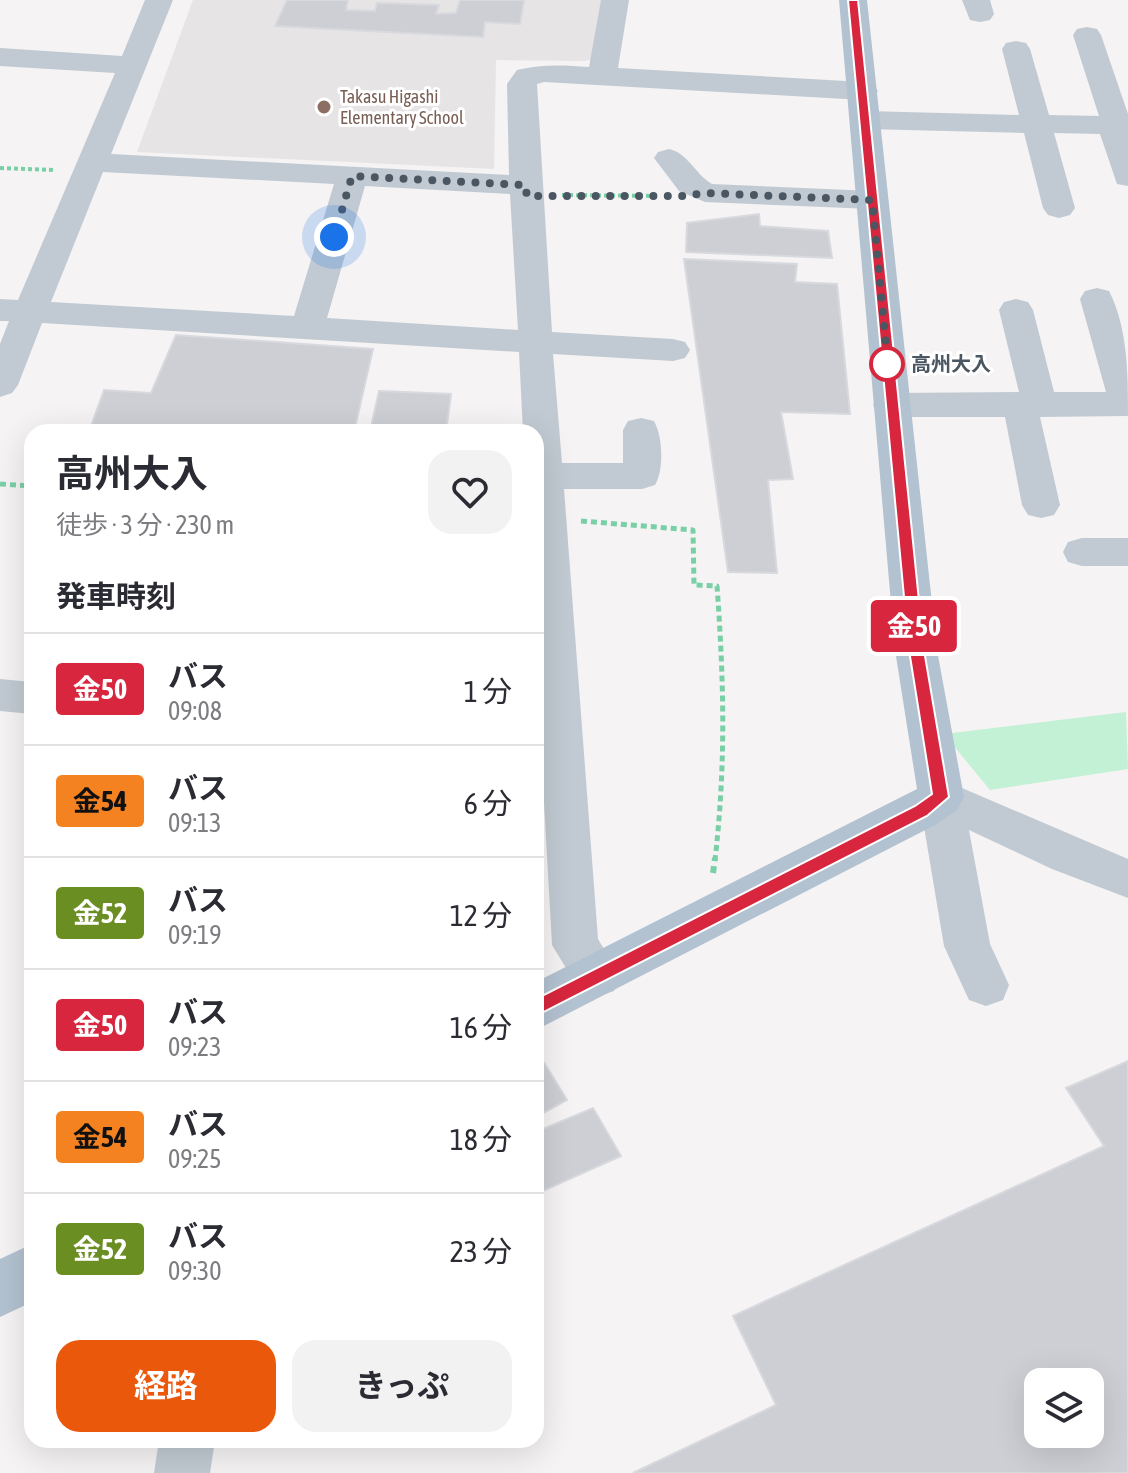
<!DOCTYPE html>
<html lang="ja">
<head>
<meta charset="utf-8">
<style>
  :root { --surface:#fff; --page:#f2f2f3; --text:#2b2b33; --muted:#7c7c81; --line:#e1e1e2; --accent:#ea580c }
  body { margin:0; font-family:"Asap Condensed","Noto Sans JP",sans-serif; background:var(--page); color:var(--text); height:100vh; display:flex; flex-direction:column; font-size:30px; white-space:nowrap }
  * { box-sizing:border-box; margin:0 }
  p { font-size:26px; color:var(--muted) }
  .icon { flex:none; width:44px; height:44px; fill:none; stroke:currentColor; stroke-width:2; stroke-linecap:round; stroke-linejoin:round }
  .map { position:relative; flex:1; overflow:hidden }
  .drawer { position:absolute; left:24px; top:424px; width:520px; height:1024px; display:flex; flex-direction:column; background:var(--surface); border-radius:24px; box-shadow:0 8px 32px #0002 }
  .drawer>* { flex:none }
  .badge { padding:0 16px; border-radius:6px; font-size:28px; line-height:52px }
  .buttons { position:absolute; left:1024px; top:1368px; display:grid; gap:16px }
  .buttons a { display:grid; place-items:center; width:80px; height:80px; border-radius:16px; background:var(--surface); box-shadow:0 8px 32px #0002; font-size:40px }
  .you { position:absolute; width:40px; height:40px; margin:-20px; border:6px solid #fff; border-radius:50%; background:#1a73e8; box-shadow:0 0 0 12px #1a73e833 }
  .map>.badge { position:absolute; translate:-50% -50%; box-shadow:0 0 0 4px #fff }
  h2 { padding:0 32px; font-size:30px; line-height:72px }
  .round { display:grid; place-items:center; flex:none; width:84px; height:84px; border-radius:24px; background:var(--page) }
  .summary { display:flex; align-items:center; justify-content:space-between; height:136px; padding:0 32px }
  h1 { font-size:38px; font-weight:700; line-height:60px }
  .cta { display:flex; gap:16px; margin-top:auto; padding:16px 32px }
  .cta a { flex:1; height:92px; border-radius:24px; background:var(--accent); color:#fff; font-size:32px; font-weight:700; line-height:92px; text-align:center }
  .cta a+a { background:var(--page); color:var(--text) }
  ul { padding:0; list-style:none }
  li { display:flex; align-items:center; gap:24px; height:112px; padding:0 32px; border-top:2px solid var(--line) }
  li div { flex:1 }
  li b { display:block; font-size:30px }
  li em { font-style:normal }
  li .badge { min-width:88px; font-weight:700; text-align:center }
  .map>svg:first-child { display:block }
  .education { fill:#e6e4e5 }
  .green { fill:#c3f1d5 }
  .building { fill:#cdcfd5; stroke:#d7d9de; stroke-width:2; fill-rule:evenodd }
  .lines { fill:none; stroke-linecap:round; stroke-linejoin:round }
  .path-far2 { stroke:#7ad0a6; stroke-width:4; stroke-dasharray:4 3; stroke-linecap:butt }
  .path-far1 { stroke:#7ad0a6; stroke-width:5; stroke-dasharray:6 4; stroke-linecap:butt }
  .path { stroke:#7ad0a6; stroke-width:6; stroke-dasharray:7 5; stroke-linecap:butt }
  .minor { fill:#c1cad2; fill-rule:evenodd }
  .major { fill:#b3c2d1; fill-rule:evenodd }
  .line { fill:#d7263d; stroke:#fff; stroke-width:2 }
  .walk { stroke:#4a5661; stroke-width:8; stroke-dasharray:0 14.4 }
  .education-dot { fill:#8d6e63; stroke:#fff; stroke-width:3 }
  .stop-dot { fill:#fff; stroke:#d7263d; stroke-width:4 }
  .labels { text-anchor:middle; stroke-width:6; stroke-linejoin:round; paint-order:stroke }
  .far-education-label { font-size:18px; fill:#785e54; stroke:#fff; text-anchor:start }
  .stop-label { font-size:20px; font-weight:bold; fill:#4a5661; stroke:#fff; text-anchor:start }
</style>
</head>
<body>
<div class="map">
<svg width="1128" height="1473" viewBox="0 0 1128 1473">
  <rect width="100%" height="100%" fill="#f5f3f3"/>
  <polygon class="education" points="193,0 602,0 596,58 585,61 496,60 494,169 137,152"/>
  <polygon class="green" points="1126,712 1128,769 990,790 944,734"/>
  <g class="building">
    <polygon points="287,0 348,0 346,10 375,11 377,3 439,5 436,14 456,13 460,0 524,0 520,24 485,22 483,37 275,26"/>
    <polygon points="759,214 760,226 828,231 832,258 686,252 687,223"/>
    <polygon points="684,259 797,264 795,282 837,284 850,414 781,412 793,479 768,480 777,573 728,572"/>
    <polygon points="176,335 373,349 354,432 89,432 104,390 151,393"/>
    <polygon points="379,391 451,394 446,432 370,432"/>
    <polygon points="543,1061 567,1100 536,1117 536,1065"/>
    <path d="M1128,1061V1473H633L776,1405L733,1316L1104,1146L1066,1088ZM1038,1382H1090V1434H1038Z"/>
    <polygon points="593,1108 621,1156 536,1194 536,1132"/>
  </g>
  <g class="lines">
    <g class="path-far2">
      <polyline points="0,168 56,170"/>
      <polyline points="562,195 660,196"/>
    </g>
    <g class="path-far1">
      <polyline points="0,484 32,486"/>
      <path d="M581,521L693,530L694,585L717,586C724,682 726,764 715,860"/>
    </g>
    <polyline class="path" points="713,873 715,858"/>
    <g class="minor">
      <path d="M145,0H173L111,154L509,175L507,84L517,70C541,64 564,65 589,67L601,0H629L618,68L863,82L873,85L878,91L873,97L863,100L544,82L537,84L552,332L673,339L685,342L690,350L685,358L673,361L553,354L562,463H623V430L628,421L641,418L654,421C663,437 664,470 655,485L642,489H564L598,939L620,976L614,991L597,997L580,991L552,945L536,660V432H523L519,352L42,323L18,385L12,393L0,397V344L9,321H0V299L18,300L115,73L0,66V48L122,56ZM103,172L334,184L294,316L51,302ZM365,186L510,194L518,330L327,318Z"/>
      <polygon points="962,0 990,0 994,14 990,20 980,22 970,20"/>
      <polygon points="1087,27 1097,29 1101,35 1128,114 1128,186 1117,184 1100,134 1054,133 1075,208 1070,215 1059,218 1048,215 1043,208 1024,133 866,129 855,126 851,120 855,114 866,111 1019,115 1002,49 1006,43 1016,41 1026,43 1030,49 1049,115 1099,116 1073,35 1077,29"/>
      <path d="M669,149C688,153 695,174 712,184L872,191L883,193L888,200L883,207L872,209L705,202L679,191L654,158L658,152Z"/>
      <path d="M1097,288L1109,291C1128,328 1128,375 1128,416L1040,417L1060,505L1054,515L1041,518L1028,515L1022,505L1005,417H891L878,414L873,405L878,396L891,393L1019,392L999,310L1004,302L1016,299L1028,302L1033,310L1054,392H1106L1080,299L1085,291Z"/>
      <polygon points="1082,538 1128,538 1128,566 1082,566 1068,562 1063,552 1068,542"/>
      <polygon points="0,679 32,682 32,714 0,711"/>
      <polygon points="941,779 1128,859 1128,898 1052,869 969,830 990,944 1009,985 1003,1000 986,1006 969,1000 944,946 919,797 926,784"/>
      <polygon points="159,1440 215,1440 210,1473 154,1473"/>
    </g>
    <g class="major">
      <polygon points="839,0 867,0 937,650 964,797 957,810 937,824 536,1030 536,982 917,789 895,650"/>
      <polygon points="32,1244 32,1302 0,1317 0,1259"/>
    </g>
  </g>
  <polygon class="line" points="848,0 858,0 924,650 949,797 927,816 536,1016 530,1013 527,1008 530,1002 915,806 932,794 909,650"/>
  <g class="lines">
    <polyline class="walk" points="334,237 352,176 525,185 527,196 683,196 705,193 872,200 889,376 887,364"/>
  </g>
  <circle class="education-dot" cx="324" cy="107" r="8"/>
  <circle class="stop-dot" cx="887" cy="364" r="16"/>
  <g class="labels">
    <g class="far-education-label">
      <text x="340" y="103">Takasu Higashi<tspan x="340" dy="21">Elementary School</tspan></text>
    </g>
    <g class="stop-label">
      <text x="911" y="371">高州大入</text>
    </g>
  </g>
</svg>
<div class="buttons">
<a><svg class="icon" aria-label="layers" viewBox="0 0 24 24"><path d="M12 4l9 5-9 5-9-5zM3 14l9 5 9-5"/></svg></a>
</div>
<div class="you" style="left:334px;top:237px"></div>
<b class="badge" style="left:914px;top:626px;background:#d7263d;color:#fff">金50</b>
<section class="drawer">
<div class="summary"><div><h1>高州大入</h1><p>徒歩 · 3 分 · 230 m</p></div><a class="round"><svg class="icon" aria-label="heart" viewBox="0 0 24 24"><path d="M12 20l-8-8c-3-5 5-10 8-4 3-6 11-1 8 4z"/></svg></a></div>
<h2>発車時刻</h2>
<ul>
<li><span class="badge" style="background:#d7263d;color:#fff">金50</span><div><b>バス</b><p>09:08</p></div><em>1 分</em></li>
<li><span class="badge" style="background:#f58220;color:#111">金54</span><div><b>バス</b><p>09:13</p></div><em>6 分</em></li>
<li><span class="badge" style="background:#6b8e23;color:#fff">金52</span><div><b>バス</b><p>09:19</p></div><em>12 分</em></li>
<li><span class="badge" style="background:#d7263d;color:#fff">金50</span><div><b>バス</b><p>09:23</p></div><em>16 分</em></li>
<li><span class="badge" style="background:#f58220;color:#111">金54</span><div><b>バス</b><p>09:25</p></div><em>18 分</em></li>
<li><span class="badge" style="background:#6b8e23;color:#fff">金52</span><div><b>バス</b><p>09:30</p></div><em>23 分</em></li>
</ul>
<div class="cta"><a>経路</a><a>きっぷ</a></div>
</section>
</div>
</body>
</html>
